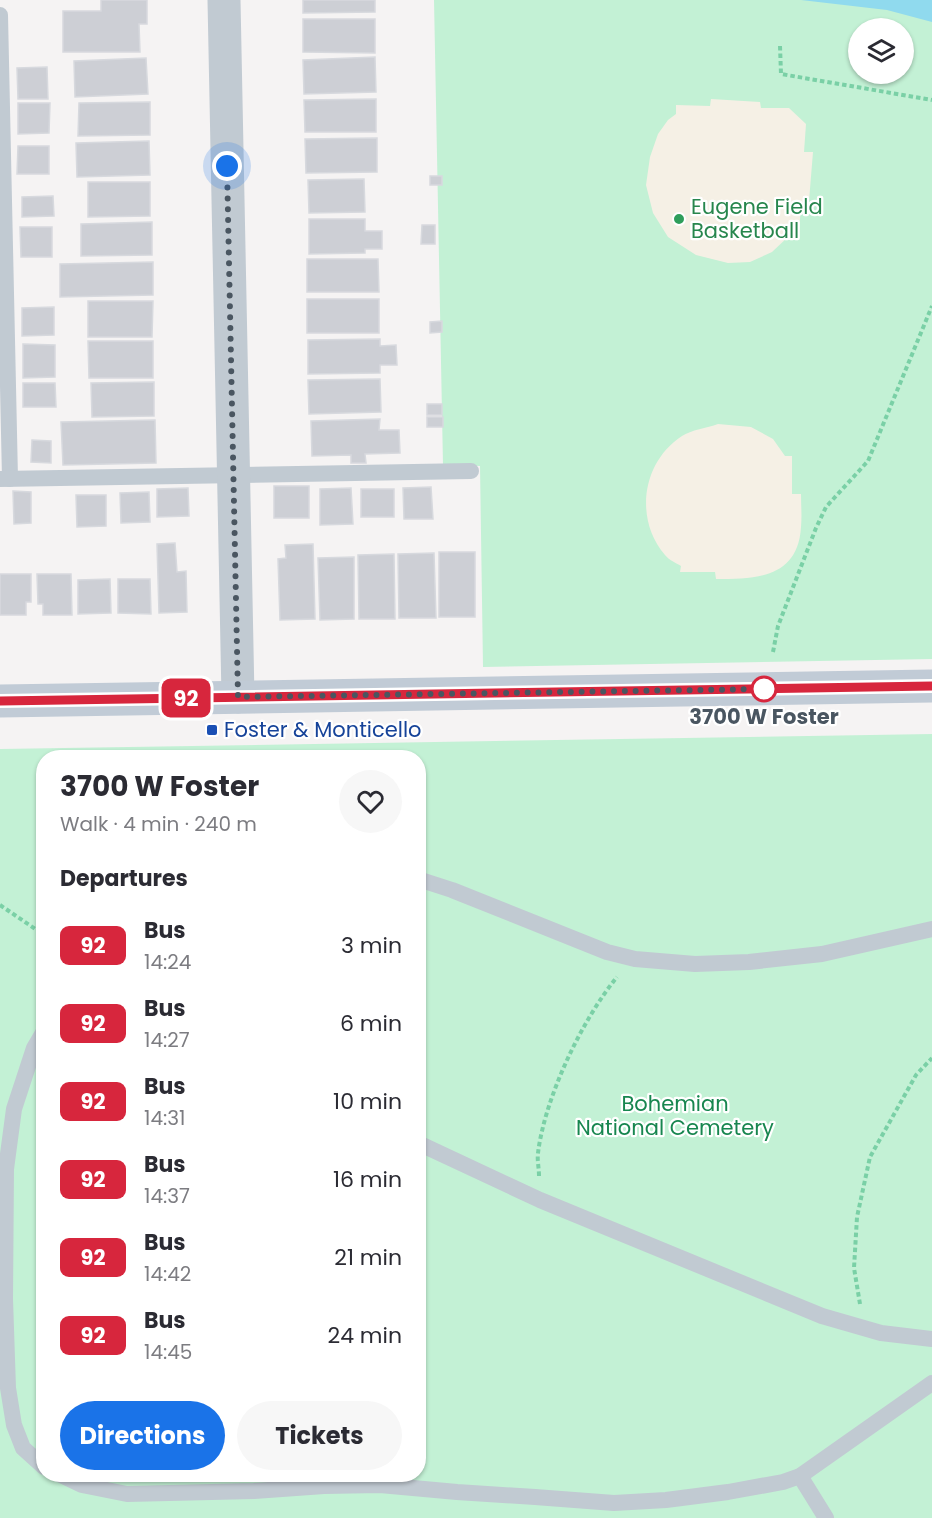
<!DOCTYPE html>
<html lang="en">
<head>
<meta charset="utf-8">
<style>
  :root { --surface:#fff; --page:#f7f7f7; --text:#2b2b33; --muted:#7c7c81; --accent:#1a73e8 }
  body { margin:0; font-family:Poppins,sans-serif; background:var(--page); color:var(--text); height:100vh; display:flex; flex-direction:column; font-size:22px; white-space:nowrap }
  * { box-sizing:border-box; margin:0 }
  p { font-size:20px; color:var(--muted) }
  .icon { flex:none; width:33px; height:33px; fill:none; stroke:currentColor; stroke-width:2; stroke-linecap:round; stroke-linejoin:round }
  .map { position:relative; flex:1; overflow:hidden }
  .details { position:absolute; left:36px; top:750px; width:390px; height:732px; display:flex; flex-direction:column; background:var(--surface); border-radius:24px; box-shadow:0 2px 4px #0004 }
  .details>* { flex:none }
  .badge { padding:0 12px; border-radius:9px; font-size:21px; line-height:39px }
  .buttons { position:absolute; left:848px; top:18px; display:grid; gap:12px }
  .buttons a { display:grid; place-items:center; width:66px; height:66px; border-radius:50%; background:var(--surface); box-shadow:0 2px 4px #0004; font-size:30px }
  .you { position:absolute; width:30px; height:30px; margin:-15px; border:4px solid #fff; border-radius:50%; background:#1a73e8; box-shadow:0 0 0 9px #1a73e833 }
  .map>.badge { position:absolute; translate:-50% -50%; box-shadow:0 0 0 3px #fff }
  h2 { padding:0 24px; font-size:22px; line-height:54px }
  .round { display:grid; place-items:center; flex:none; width:63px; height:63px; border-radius:32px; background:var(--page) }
  .headline { display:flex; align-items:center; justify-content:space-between; height:102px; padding:0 24px }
  h1 { font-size:28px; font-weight:700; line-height:45px }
  .cta { display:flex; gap:12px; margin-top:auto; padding:12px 24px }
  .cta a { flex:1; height:69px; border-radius:36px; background:var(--accent); color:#fff; font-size:24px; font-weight:700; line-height:69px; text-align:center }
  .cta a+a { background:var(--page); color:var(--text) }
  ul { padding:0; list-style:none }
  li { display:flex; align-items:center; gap:18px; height:78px; padding:0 24px }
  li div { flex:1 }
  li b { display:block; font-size:22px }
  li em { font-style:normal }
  li .badge { min-width:66px; font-weight:700; text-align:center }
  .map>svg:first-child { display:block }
  .green { fill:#c3f1d5; fill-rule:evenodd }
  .sand { fill:#f5f0e5 }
  .water { fill:#90daee }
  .building { fill:#cdcfd5; stroke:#d7d9de; stroke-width:1.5 }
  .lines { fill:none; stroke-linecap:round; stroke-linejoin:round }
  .path { stroke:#7ad0a6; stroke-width:4; stroke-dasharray:4.5 3; stroke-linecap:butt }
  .service { stroke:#c1cad2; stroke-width:16 }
  .minor { stroke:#c1cad2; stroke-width:33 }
  .secondary { stroke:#c1cbd6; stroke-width:33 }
  .line-casing { stroke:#fff; stroke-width:14 }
  .line { stroke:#d7263d; stroke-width:9 }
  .walk { stroke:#4a5661; stroke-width:6; stroke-dasharray:0 10.8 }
  .leisure-dot { fill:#2e9e5b; stroke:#fff; stroke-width:2 }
  .stop-dot { fill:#fff; stroke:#d7263d; stroke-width:3 }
  .transit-dot { fill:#1a4fb4; stroke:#fff; stroke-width:2 }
  .labels { text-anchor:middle; stroke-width:4.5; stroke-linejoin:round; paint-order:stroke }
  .leisure-label { font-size:21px; fill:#27864d; stroke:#fff; text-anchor:start }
  .stop-label { font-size:21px; font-weight:bold; fill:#4a5661; stroke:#fff }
  .transit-label { font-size:21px; fill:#164399; stroke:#fff; text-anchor:start }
  .park-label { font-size:21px; fill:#17864f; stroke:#fff }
</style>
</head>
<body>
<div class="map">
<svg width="932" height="1518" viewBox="0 0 932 1518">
  <rect width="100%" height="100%" fill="#f5f3f3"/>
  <g class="green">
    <path d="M434,0H932V659L483,667L480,466L443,465ZM858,28H903V74H858Z"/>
    <path d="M932,734V1518H0V749ZM44,758H418V1474H44Z"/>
  </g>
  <g class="sand">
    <polygon points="711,99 760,102 761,108 789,108 806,124 804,152 813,152 809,201 801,202 799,236 789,236 772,252 750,262 728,263 696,255 668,237 653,213 646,185 650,157 658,134 668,120 676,114 676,105 710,106"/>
    <path d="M718,424L751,427L773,439L785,456H792V494H801C801,505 802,516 801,527C798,578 756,579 716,579L715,572H680L681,566C676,563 669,560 665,555C634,519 642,462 682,436C691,430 707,428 718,424Z"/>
  </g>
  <polygon class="water" points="801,0 932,0 932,22 887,10"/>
  <g class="building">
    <polygon points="101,0 147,0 147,24 139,24 140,52 63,52 63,11 101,11"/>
    <polygon points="303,0 375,0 375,12 303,13"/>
    <polygon points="303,19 375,19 375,53 303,52"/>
    <polygon points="375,57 376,92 304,94 303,60"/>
    <polygon points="146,58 148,94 75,97 74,61"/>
    <polygon points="47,67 48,99 18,99 17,68"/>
    <polygon points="376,99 376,132 305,132 304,100"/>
    <polygon points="150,102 150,135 78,136 79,103"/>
    <polygon points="18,103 50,103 49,133 18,134"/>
    <polygon points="377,138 377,172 306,173 305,139"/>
    <polygon points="149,141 150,175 77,177 76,143"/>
    <polygon points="18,146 49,146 49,174 17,174"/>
    <rect x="430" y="176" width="12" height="9"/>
    <polygon points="364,179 365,212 309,213 308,180"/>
    <polygon points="88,182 150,182 150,216 88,217"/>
    <polygon points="53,196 54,216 22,217 22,197"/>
    <polygon points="309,219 365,219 365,231 382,231 382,249 365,249 365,253 309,254"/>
    <polygon points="152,222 152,255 81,256 81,224"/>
    <polygon points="422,225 435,225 435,244 421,244"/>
    <polygon points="20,227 52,227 52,257 21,257"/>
    <polygon points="307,259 378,259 379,292 307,292"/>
    <polygon points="153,262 153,295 60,297 60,264"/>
    <rect x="307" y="299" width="72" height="34"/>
    <polygon points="88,301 153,301 152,337 88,337"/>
    <polygon points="54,307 54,335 22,336 22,308"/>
    <polygon points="442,321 442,332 430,333 430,322"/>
    <polygon points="380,339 380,346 396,345 397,365 380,365 380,373 308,374 308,340"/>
    <polygon points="88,341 153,341 153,378 89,378"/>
    <polygon points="23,344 55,345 55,377 23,378"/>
    <polygon points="380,379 381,412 309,414 308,380"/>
    <polygon points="154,382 154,416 92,417 91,383"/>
    <polygon points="23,383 55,383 56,407 23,407"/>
    <rect x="427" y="404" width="15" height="11"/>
    <rect x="427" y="417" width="16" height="10"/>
    <polygon points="380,419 379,430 399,430 400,453 365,454 366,463 351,463 351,455 312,456 311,421"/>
    <polygon points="155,420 156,463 63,465 61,422"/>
    <polygon points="32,440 51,441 51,463 31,462"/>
    <rect x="274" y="486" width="35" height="32"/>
    <polygon points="431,487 433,519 404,519 403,488"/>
    <polygon points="188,488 189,516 157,517 157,489"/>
    <polygon points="351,488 353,524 320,525 320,489"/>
    <rect x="361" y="489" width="33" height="28"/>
    <polygon points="13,491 31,492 31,523 14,524"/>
    <polygon points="149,492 150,522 121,523 120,493"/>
    <polygon points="76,495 106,495 106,526 77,527"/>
    <polygon points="175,543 177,572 186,571 187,612 159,613 157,544"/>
    <polygon points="313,544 315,619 280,620 278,559 286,558 285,545"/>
    <rect x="439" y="552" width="36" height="65"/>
    <polygon points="434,553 436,618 399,618 398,554"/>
    <polygon points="394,554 395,619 359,619 358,555"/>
    <polygon points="354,557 354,619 320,620 318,558"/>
    <polygon points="0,574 31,574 31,602 26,602 26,615 0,615"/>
    <polygon points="37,574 71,574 72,615 43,615 43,604 38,604"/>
    <polygon points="110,579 111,613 78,614 78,580"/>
    <polygon points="118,579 150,579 151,614 118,613"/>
  </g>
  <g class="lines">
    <g class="path">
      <polyline points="780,46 781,74 932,100"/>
      <polyline points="773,652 778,626 816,528 826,507 868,461 932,306"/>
      <polyline points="0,905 44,935"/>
      <path d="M539,1176C539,1168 537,1160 538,1153C545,1097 582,1020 617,977"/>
      <polyline points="860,1304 854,1268 857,1217 870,1157 916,1075 932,1058"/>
    </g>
    <g class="service">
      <polyline points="0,15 10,479"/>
      <polyline points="0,479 471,471"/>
      <polyline points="418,879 452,890 607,952 635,959 695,964 749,962 822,954 932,929"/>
      <polyline points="44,1031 34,1048 14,1109 6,1169 5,1299 8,1388 14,1425 23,1448 44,1467"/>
      <polyline points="418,1143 540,1200 822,1316 881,1333 932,1339"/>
      <polyline points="59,1474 82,1485 127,1494 254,1491 324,1486 380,1485 457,1492 535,1497 614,1503 666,1500 728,1492 783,1482 800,1476 932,1383"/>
      <polyline points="800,1476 826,1518"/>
    </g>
    <polyline class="minor" points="224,0 238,697"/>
    <polyline class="secondary" points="0,701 932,686"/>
  </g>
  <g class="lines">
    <g class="line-casing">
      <polyline id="line" points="0,701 932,686"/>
    </g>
    <use href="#line" class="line"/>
    <polyline class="walk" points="227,166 238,697 764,689"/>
  </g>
  <circle class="leisure-dot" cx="679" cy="219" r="6"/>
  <circle class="stop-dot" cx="764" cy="689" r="12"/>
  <rect class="transit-dot" x="206" y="724" width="12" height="12" rx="3"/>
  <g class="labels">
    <g class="leisure-label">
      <text x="691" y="214">Eugene Field<tspan x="691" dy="24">Basketball</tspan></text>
    </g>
    <g class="stop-label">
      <text x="764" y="724">3700 W Foster</text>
    </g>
    <g class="transit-label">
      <text x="224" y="737">Foster &amp; Monticello</text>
    </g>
    <g class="park-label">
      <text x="675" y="1111">Bohemian<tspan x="675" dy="24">National Cemetery</tspan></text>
    </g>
  </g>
</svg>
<div class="buttons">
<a><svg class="icon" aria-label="layers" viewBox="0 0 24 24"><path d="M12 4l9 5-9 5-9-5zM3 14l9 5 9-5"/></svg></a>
</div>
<div class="you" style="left:227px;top:166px"></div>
<b class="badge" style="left:186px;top:698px;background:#d7263d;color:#fff">92</b>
<section class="details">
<div class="headline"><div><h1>3700 W Foster</h1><p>Walk · 4 min · 240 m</p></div><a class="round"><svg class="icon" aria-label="heart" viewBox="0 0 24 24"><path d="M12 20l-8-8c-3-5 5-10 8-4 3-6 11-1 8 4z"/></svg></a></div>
<h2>Departures</h2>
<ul>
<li><span class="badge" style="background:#d7263d;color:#fff">92</span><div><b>Bus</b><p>14:24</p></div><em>3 min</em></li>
<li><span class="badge" style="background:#d7263d;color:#fff">92</span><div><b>Bus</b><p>14:27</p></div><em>6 min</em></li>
<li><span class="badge" style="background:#d7263d;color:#fff">92</span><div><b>Bus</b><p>14:31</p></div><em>10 min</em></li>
<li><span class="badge" style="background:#d7263d;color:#fff">92</span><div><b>Bus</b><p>14:37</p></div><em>16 min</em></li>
<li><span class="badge" style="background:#d7263d;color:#fff">92</span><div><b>Bus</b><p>14:42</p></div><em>21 min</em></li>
<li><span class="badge" style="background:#d7263d;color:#fff">92</span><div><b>Bus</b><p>14:45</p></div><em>24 min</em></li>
</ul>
<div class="cta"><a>Directions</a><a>Tickets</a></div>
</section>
</div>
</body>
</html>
